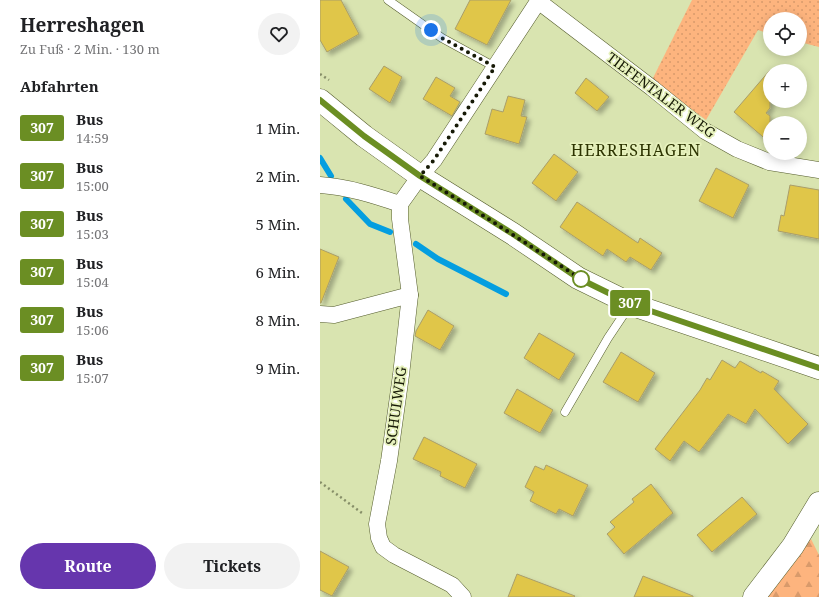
<!DOCTYPE html>
<html lang="de">
<head>
<meta charset="utf-8">
<style>
  :root { --surface:#fff; --page:#f2f2f2; --text:#202124; --muted:#757577; --accent:#6636ad }
  body { margin:0; font-family:"Noto Serif",serif; background:var(--page); color:var(--text); height:100vh; display:flex; flex-direction:column; font-size:15px; white-space:nowrap }
  * { box-sizing:border-box; margin:0 }
  p { font-size:13px; color:var(--muted) }
  .icon { flex:none; width:22px; height:22px; fill:none; stroke:currentColor; stroke-width:2; stroke-linecap:round; stroke-linejoin:round }
  .map { position:relative; flex:1; overflow:hidden }
  .panel { display:flex; flex-direction:column; background:var(--surface); width:320px }
  .panel>* { flex:none }
  .badge { padding:0 8px; border-radius:3px; font-size:14px; line-height:26px }
  .buttons { position:absolute; left:443px; top:12px; display:grid; gap:8px }
  .buttons a { display:grid; place-items:center; width:44px; height:44px; border-radius:50%; background:var(--surface); box-shadow:0 2px 10px #0003; font-size:20px }
  .you { position:absolute; width:20px; height:20px; margin:-10px; border:3px solid #fff; border-radius:50%; background:#1a73e8; box-shadow:0 0 0 6px #1a73e833 }
  .map>.badge { position:absolute; translate:-50% -50%; box-shadow:0 0 0 2px #fff }
  h2 { padding:0 20px; font-size:15px; line-height:36px }
  .round { display:grid; place-items:center; flex:none; width:42px; height:42px; border-radius:21px; background:var(--page) }
  .headline { display:flex; align-items:center; justify-content:space-between; height:68px; padding:0 20px }
  h1 { font-size:19px; font-weight:700; line-height:30px }
  .cta { display:flex; gap:8px; margin-top:auto; padding:8px 20px }
  .cta a { flex:1; height:46px; border-radius:24px; background:var(--accent); color:#fff; font-size:16px; font-weight:700; line-height:46px; text-align:center }
  .cta a+a { background:var(--page); color:var(--text) }
  ul { padding:0; list-style:none }
  li { display:flex; align-items:center; gap:12px; height:48px; padding:0 20px }
  li div { flex:1 }
  li b { display:block; font-size:15px }
  li em { font-style:normal }
  li .badge { min-width:44px; font-weight:700; text-align:center }
  main { display:flex; flex:1; min-height:0 }
  .map>svg:first-child { display:block }
  .grass { fill:url(#grass-dots) }
  .forest { fill:url(#forest-firs) }
  .lines { fill:none; stroke-linecap:round; stroke-linejoin:round }
  .stream { stroke:#049ee0; stroke-width:6 }
  .building { fill:#e0c648; stroke:#a99e6b; filter:url(#shadow) }
  .lane-casing { stroke:#545c2c; stroke-width:9 }
  .street-casing { stroke:#545c2c; stroke-width:17 }
  .secondary-casing { stroke:#545c2c; stroke-width:23 }
  .path { stroke:#868e68; stroke-width:2.5; stroke-dasharray:2 3; stroke-linecap:butt }
  .lane { stroke:#fff; stroke-width:8 }
  .street { stroke:#fff; stroke-width:16 }
  .secondary { stroke:#fff; stroke-width:22 }
  .line-casing { stroke:#fff; stroke-width:9 }
  .line { stroke:#6b8e23; stroke-width:6 }
  .walk { stroke:#161906; stroke-width:4; stroke-dasharray:0 7.2 }
  .stop-dot { fill:#fff; stroke:#6b8e23; stroke-width:2 }
  .labels { text-anchor:middle; stroke-width:3.5; stroke-linejoin:round; paint-order:stroke }
  .street-label { font-size:14px; fill:#161906; stroke:#e6f1bc }
  .quarter-label { font-size:16px; letter-spacing:1px; fill:#2d3401; stroke:#e6f1bc }
</style>
</head>
<body>
<main>
<section class="panel">
<div class="headline"><div><h1>Herreshagen</h1><p>Zu Fuß · 2 Min. · 130 m</p></div><a class="round"><svg class="icon" aria-label="heart" viewBox="0 0 24 24"><path d="M12 20l-8-8c-3-5 5-10 8-4 3-6 11-1 8 4z"/></svg></a></div>
<h2>Abfahrten</h2>
<ul>
<li><span class="badge" style="background:#6b8e23;color:#fff">307</span><div><b>Bus</b><p>14:59</p></div><em>1 Min.</em></li>
<li><span class="badge" style="background:#6b8e23;color:#fff">307</span><div><b>Bus</b><p>15:00</p></div><em>2 Min.</em></li>
<li><span class="badge" style="background:#6b8e23;color:#fff">307</span><div><b>Bus</b><p>15:03</p></div><em>5 Min.</em></li>
<li><span class="badge" style="background:#6b8e23;color:#fff">307</span><div><b>Bus</b><p>15:04</p></div><em>6 Min.</em></li>
<li><span class="badge" style="background:#6b8e23;color:#fff">307</span><div><b>Bus</b><p>15:06</p></div><em>8 Min.</em></li>
<li><span class="badge" style="background:#6b8e23;color:#fff">307</span><div><b>Bus</b><p>15:07</p></div><em>9 Min.</em></li>
</ul>
<div class="cta"><a>Route</a><a>Tickets</a></div>
</section>
<div class="map">
<svg width="499" height="597" viewBox="0 0 499 597">
  <defs>
    <pattern id="grass-dots" width="8" height="8" patternUnits="userSpaceOnUse"><rect width="8" height="8" fill="#fdb47e"/><path d="M2 2h.1M6 6h.1" fill="none" stroke="#d89a6b" stroke-width="1.8" stroke-linecap="round"/></pattern>
    <pattern id="forest-firs" width="22" height="20" patternUnits="userSpaceOnUse"><rect width="22" height="20" fill="#fdb47e"/><path d="M5 1l3.5 6h-7zM16 11l3.5 6h-7z" fill="#d89a6b"/></pattern>
    <filter id="shadow"><feDropShadow dx="3.5" dy="3.5" stdDeviation="2" flood-color="#0004"/></filter>
  </defs>
  <rect width="100%" height="100%" fill="#d9e4b0"/>
  <polygon class="grass" points="372,0 499,0 499,47 480,42 480,19 450,19 450,34 438,30 386,120 332,80"/>
  <polygon class="forest" points="491,539 499,555 499,597 446,597"/>
  <g class="lines">
    <g class="stream">
      <polyline points="0,158 11,176"/>
      <polyline points="26,199 50,224 70,232"/>
      <polyline points="96,244 118,259 186,294"/>
    </g>
  </g>
  <g class="building">
    <polygon points="0,0 21,0 39,34 7,52 0,40"/>
    <polygon points="150,0 191,0 167,45 135,29"/>
    <polygon points="64,66 82,77 70,103 49,89"/>
    <polygon points="450,70 450,108 446,113 450,116 450,143 414,112"/>
    <polygon points="116,77 135,88 130,96 140,102 132,116 103,99"/>
    <polygon points="266,78 289,97 277,111 255,93"/>
    <polygon points="188,96 205,100 201,116 207,117 199,144 165,134 172,109 183,112"/>
    <polygon points="234,154 258,172 236,201 212,183"/>
    <polygon points="396,168 429,185 413,218 379,201"/>
    <polygon points="470,185 499,190 499,239 458,231 461,215 464,216"/>
    <polygon points="257,202 318,243 320,238 342,253 331,270 310,257 306,262 287,249 283,256 240,227"/>
    <polygon points="0,249 19,257 1,303 0,303"/>
    <polygon points="108,310 134,326 120,350 95,336 96,331"/>
    <polygon points="219,333 255,354 239,380 204,358"/>
    <polygon points="301,352 335,373 318,402 283,382"/>
    <polygon points="402,360 415,368 420,361 441,373 442,371 459,381 454,389 488,424 468,444 435,409 426,424 408,414 379,452 364,441 350,461 335,449 380,390 387,378 390,380"/>
    <polygon points="197,389 233,410 220,433 184,413"/>
    <polygon points="104,437 157,464 145,488 120,476 121,472 93,459"/>
    <polygon points="226,465 268,485 253,516 239,509 236,514 210,501 214,492 205,487 215,466 224,470"/>
    <polygon points="331,484 353,513 304,554 287,534 295,527 290,522 314,502 312,499"/>
    <polygon points="422,497 437,514 392,552 377,535"/>
    <polygon points="0,551 29,567 12,596 0,590"/>
    <polygon points="197,574 255,596 254,597 188,597"/>
    <polygon points="323,576 373,596 373,597 314,597"/>
  </g>
  <g class="lines">
    <g class="lane-casing">
      <g id="lane">
        <polyline points="68,0 122,38 175,67"/>
        <polyline points="245,412 288,338 310,305"/>
      </g>
    </g>
    <g class="street-casing">
      <g id="street">
        <polyline points="218,1 332,88 385,131 417,149 449,162 499,170"/>
        <path d="M0,185C28,187 53,195 80,204"/>
        <polyline points="0,314 14,315 90,295"/>
        <polyline points="143,597 132,585 74,555 63,547 59,538 57,524 69,461 81,375 90,295 80,219 80,204 100,176 114,160 219,0"/>
      </g>
    </g>
    <g class="secondary-casing">
      <g id="secondary">
        <polyline points="0,100 44,136 100,176 193,234 258,278 313,305 499,368"/>
        <polyline points="434,597 473,546 499,503"/>
      </g>
    </g>
    <g class="path">
      <polyline points="0,74 9,80"/>
      <polyline points="0,482 42,513"/>
    </g>
    <use href="#lane" class="lane"/>
    <use href="#street" class="street"/>
    <use href="#secondary" class="secondary"/>
  </g>
  <g class="lines">
    <g class="line-casing">
      <polyline id="line" points="0,100 44,136 100,176 193,234 258,278 313,305 499,368"/>
    </g>
    <use href="#line" class="line"/>
    <polyline class="walk" points="111,30 122,38 175,67 114,160 100,176 153,209 261,279"/>
  </g>
  <circle class="stop-dot" cx="261" cy="279" r="8"/>
  <g class="labels">
    <g class="street-label">
      <text transform="translate(341 95) rotate(37)" y="5">TIEFENTALER WEG</text>
      <text transform="translate(76 406) rotate(-82)" y="5">SCHULWEG</text>
    </g>
    <g class="quarter-label">
      <text x="316" y="156">HERRESHAGEN</text>
    </g>
  </g>
</svg>
<div class="buttons">
<a><svg class="icon" aria-label="locate" viewBox="0 0 24 24"><circle cx="12" cy="12" r="6"/><path d="M12 2v4M12 18v4M2 12h4M18 12h4"/></svg></a>
<a>+</a>
<a>−</a>
</div>
<div class="you" style="left:111px;top:30px"></div>
<b class="badge" style="left:310px;top:303px;background:#6b8e23;color:#fff">307</b>
</div>
</main>
</body>
</html>
